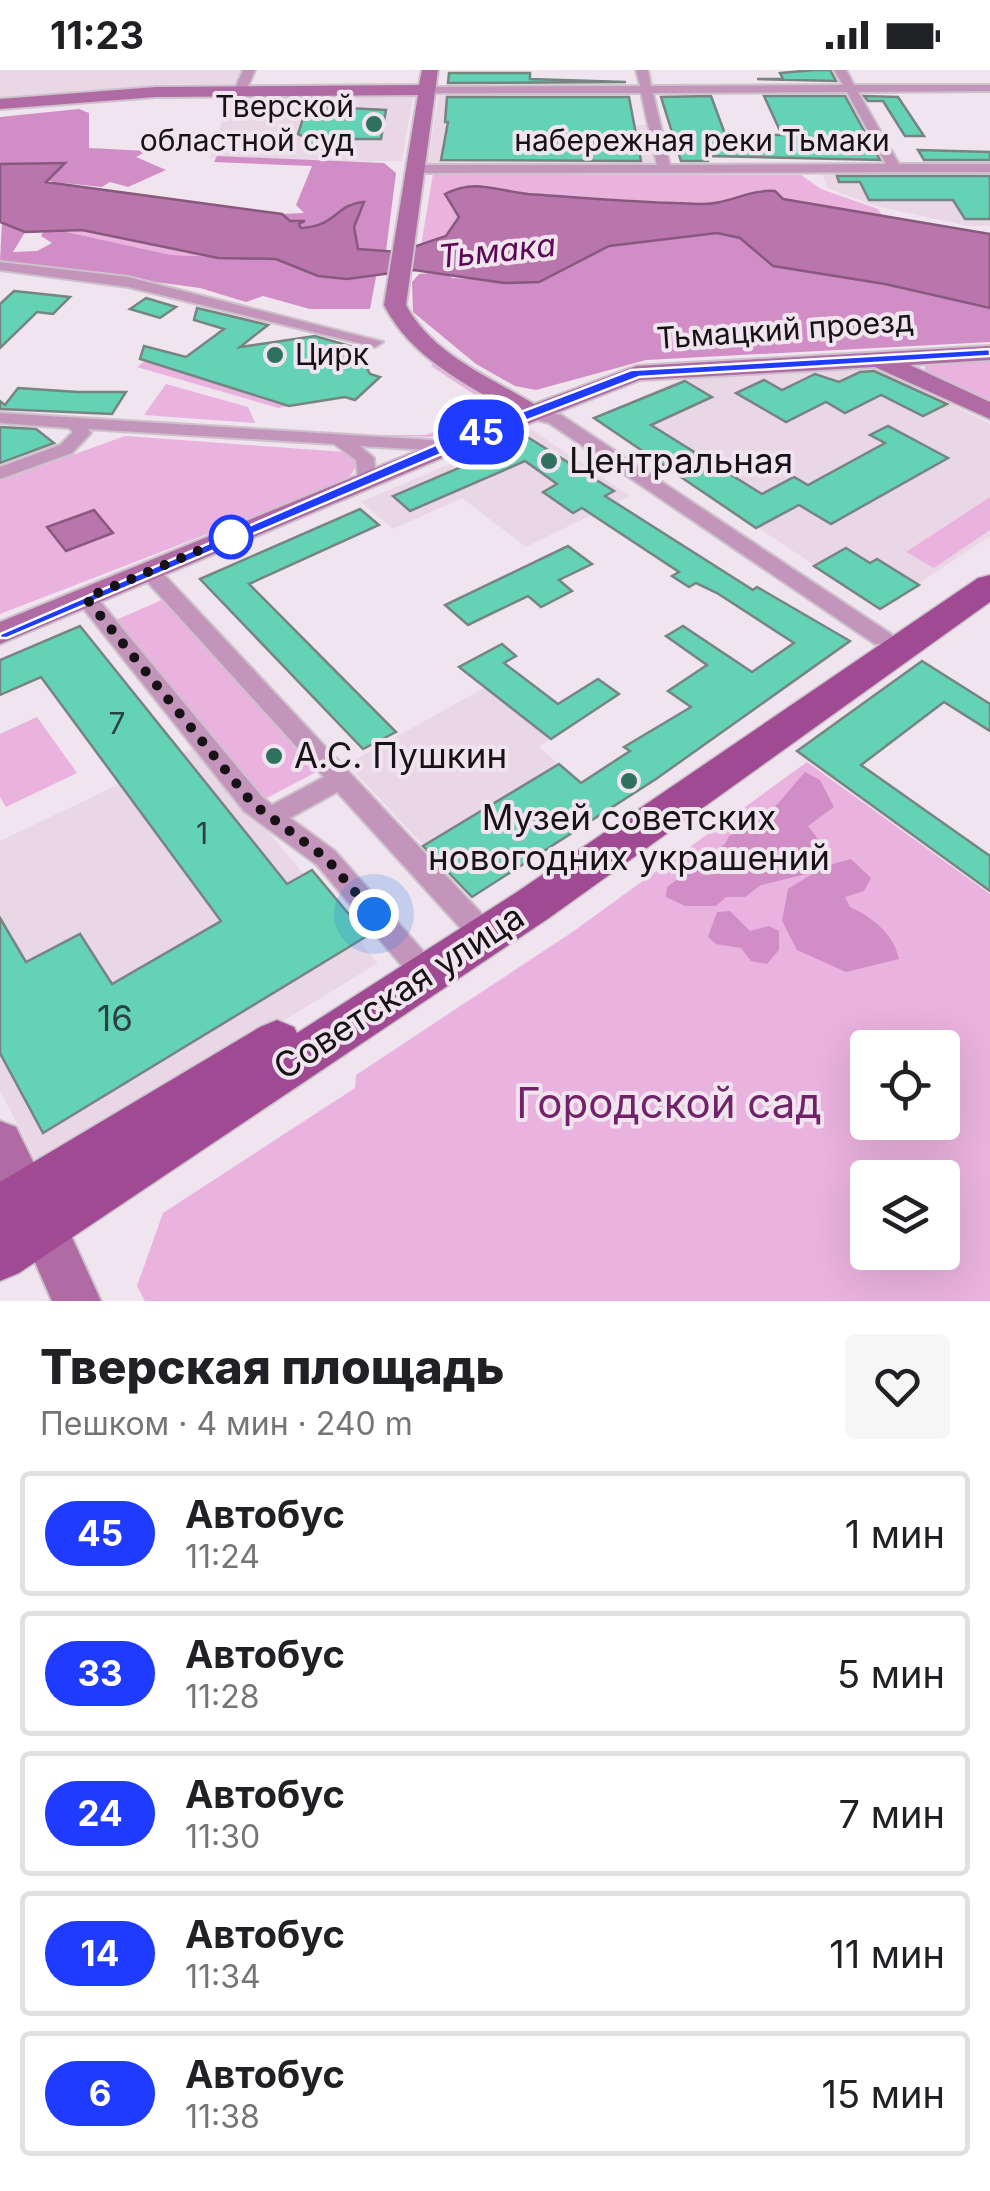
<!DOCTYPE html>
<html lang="ru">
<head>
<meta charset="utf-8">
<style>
  :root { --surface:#fff; --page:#f6f6f6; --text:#202124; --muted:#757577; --line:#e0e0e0 }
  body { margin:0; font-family:Inter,sans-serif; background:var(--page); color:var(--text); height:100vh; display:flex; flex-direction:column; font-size:38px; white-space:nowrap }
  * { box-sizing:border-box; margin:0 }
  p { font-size:32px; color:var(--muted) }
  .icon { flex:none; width:55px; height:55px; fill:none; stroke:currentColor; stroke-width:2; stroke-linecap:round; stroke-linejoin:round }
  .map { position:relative; height:1231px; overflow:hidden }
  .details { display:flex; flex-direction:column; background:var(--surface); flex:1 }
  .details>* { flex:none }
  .badge { padding:0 20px; border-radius:32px; font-size:35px; line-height:65px }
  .buttons { position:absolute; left:850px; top:960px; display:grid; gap:20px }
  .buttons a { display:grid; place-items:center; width:110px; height:110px; border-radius:10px; background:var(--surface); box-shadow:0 10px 40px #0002; font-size:50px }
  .you { position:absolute; width:50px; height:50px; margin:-25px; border:8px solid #fff; border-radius:50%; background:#1a73e8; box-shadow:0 0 0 15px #1a73e833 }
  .map>.badge { position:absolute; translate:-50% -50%; box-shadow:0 0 0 5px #fff }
  .round { display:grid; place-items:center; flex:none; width:105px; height:105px; border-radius:10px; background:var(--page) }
  .summary { display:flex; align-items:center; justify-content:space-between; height:170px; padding:0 40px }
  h1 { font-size:48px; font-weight:800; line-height:75px }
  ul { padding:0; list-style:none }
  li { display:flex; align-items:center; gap:30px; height:125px; margin:0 20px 15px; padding:0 20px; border:5px solid var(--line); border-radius:10px }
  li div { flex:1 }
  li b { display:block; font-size:38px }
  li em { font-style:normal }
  li .badge { min-width:110px; font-weight:700; text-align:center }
  .status { display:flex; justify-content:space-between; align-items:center; height:70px; padding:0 50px; background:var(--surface); direction:ltr }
  .status svg { height:28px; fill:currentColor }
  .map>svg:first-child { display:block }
  .built { fill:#ead7e6 }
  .green { fill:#eab2df; fill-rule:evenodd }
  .forest { fill:#d18dc5 }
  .water { fill:#b976ad; stroke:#88587f; stroke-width:2.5 }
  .building { fill:#64d2b4; stroke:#768580; stroke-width:2.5 }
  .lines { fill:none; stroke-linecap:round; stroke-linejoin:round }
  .street-casing { stroke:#cdc2cb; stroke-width:4 }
  .secondary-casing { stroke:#cdc2cb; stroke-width:4 }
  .primary-casing { stroke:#cdc2cb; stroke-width:3 }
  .street { fill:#c495bb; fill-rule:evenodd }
  .secondary { fill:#b06ba4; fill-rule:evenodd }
  .primary { fill:#9f4a93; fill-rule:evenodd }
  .line { fill:#1f3bff; stroke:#fff; stroke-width:2.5 }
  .walk { stroke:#161215; stroke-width:10; stroke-dasharray:0 18 }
  .poi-dot { fill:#30705f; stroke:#f0e4ee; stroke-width:4 }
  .stop-dot { fill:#fff; stroke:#1f3bff; stroke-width:5 }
  .labels { text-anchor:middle; stroke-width:8; stroke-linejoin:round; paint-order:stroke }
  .far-poi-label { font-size:30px; fill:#161215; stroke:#f0e4ee; text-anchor:end }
  .far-street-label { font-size:30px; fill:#161215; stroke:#f0e4ee }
  .number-label { font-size:30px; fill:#2a423d }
  .far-water-label { font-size:32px; font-style:italic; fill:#5d0854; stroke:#f0e4ee }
  .poi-label { font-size:35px; fill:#161215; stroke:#f0e4ee; text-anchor:start }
  .street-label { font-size:35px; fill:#161215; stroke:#f0e4ee }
  .near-number-label { font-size:35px; fill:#2a423d }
  .near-park-label { font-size:42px; fill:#722268; stroke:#f0e4ee }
</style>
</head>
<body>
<div class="status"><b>11:23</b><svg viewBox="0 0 49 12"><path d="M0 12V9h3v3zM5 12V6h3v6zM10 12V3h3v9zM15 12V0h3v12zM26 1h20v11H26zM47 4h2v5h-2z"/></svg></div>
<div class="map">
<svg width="990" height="1231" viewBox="0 0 990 1231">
  <rect width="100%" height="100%" fill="#f0e4ee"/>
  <g class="built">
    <polygon points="0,0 244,0 238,14 176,14 0,27"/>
    <polygon points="439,24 493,24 493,55 646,55 657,95 427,94"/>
    <polygon points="230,25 413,25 402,91 235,92 210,88"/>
    <polygon points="990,102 990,156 968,156 876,136 827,118 822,103"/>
    <polygon points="873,295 990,354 990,466 880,539 594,348 681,309"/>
    <polygon points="531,359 630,426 526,477 462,428 393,459 361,432"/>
    <polygon points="486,617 551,669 539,677 610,739 472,827 347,694"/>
    <polygon points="197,677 378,893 41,1099 0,1021 0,771"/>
  </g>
  <g class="green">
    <polygon points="433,104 801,105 821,119 878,139 882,145 782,129 775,121 759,120 735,132 702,134 527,124 484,115 446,124 459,147 445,166 421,176"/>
    <polygon points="82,160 218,188 276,189 171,185 62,161"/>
    <polygon points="990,289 990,333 925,303 925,292"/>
    <polygon points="145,291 241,318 243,323 289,336 278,338 137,297"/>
    <polygon points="434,292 490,329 494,340 433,367 355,365 425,365 471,350 488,339 484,331 431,296"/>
    <polygon points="166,314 248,337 255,353 144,345"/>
    <path d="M125,366L345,382L355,390C357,404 346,410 334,415L0,544V411Z"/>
    <polygon points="990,427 990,460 934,498 906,482"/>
    <polygon points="164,529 318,701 265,729 116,550"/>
    <polygon points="37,647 77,703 6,737 0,727 0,664"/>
    <path d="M807,692L990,824V1231H145L137,1216L163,1143L355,1018L356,1005L571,863ZM868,978H942V1052H868ZM868,1108H942V1182H868Z"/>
  </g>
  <g class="forest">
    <polygon points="79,39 89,43 89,78 147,81 136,87 166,100 128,117 110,112 102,117 45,111 64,93 0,94 0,47"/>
    <path d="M217,86L384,93L396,103L386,181L358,179L354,157L364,133H351C328,155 308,169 282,144L304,143L296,135L312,96L214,92Z"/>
    <polygon points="2,152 25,162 13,182 37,181 52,173 41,166 43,162 62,161 171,185 276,189 319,206 347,209 377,202 370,239 310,239 263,226 246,232 200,218 0,191"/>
    <polygon points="717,163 740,168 773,196 885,214 990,238 990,272 646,290 536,320 515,316 476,294 413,242 412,212 419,204 446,202 452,208 539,212 609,176"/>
    <polygon points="805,702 820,710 834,737 808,756 825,778 822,789 807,804 761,815 745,827 726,827 716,836 685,836 666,827 667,817 725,774 729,766 768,745"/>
    <path d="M851,789L871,808L864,821L845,827L850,837C872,847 894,864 899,889L846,902L797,880L782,851L788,819L825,796Z"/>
    <polygon points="730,841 750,861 769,856 779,861 779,880 767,894 751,891 741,878 716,874 708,867 717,842"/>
  </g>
  <g class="water">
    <path d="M65,93L46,112L282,144L290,151H305L299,154L301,158C338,156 335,134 364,132L354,157L358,179L399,182L446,166L459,147L445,124C476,108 497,121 528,124C584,128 643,133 700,134C727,135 749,119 775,121L783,129L990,164V238L885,214L773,196L740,168L717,163L609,176L539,212L504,213L414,200L347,209L318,206L276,189L218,188L82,160L25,162L0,152V94Z"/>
    <polygon points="94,440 113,463 66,481 47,457"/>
  </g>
  <g class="building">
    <polygon points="814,0 830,0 836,11 757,9 783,9 780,3"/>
    <polygon points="449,3 530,3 530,9 626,12 448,13"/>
    <polygon points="711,26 725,64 782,65 764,26 845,26 880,90 707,86 708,91 681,91 661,27"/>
    <polygon points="864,26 898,27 924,66 905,66 883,31 868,31"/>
    <polygon points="447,27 629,27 641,91 441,90 448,52 445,52"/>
    <polygon points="307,36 386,40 381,69 342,69 339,79 305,79 308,69 298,64"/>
    <polygon points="918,80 990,82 990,90 924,90"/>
    <polygon points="837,106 990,106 990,149 965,149 953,130 869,130 860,112 839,112"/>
    <polygon points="14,221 70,227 53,244 37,242 0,278 0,234"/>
    <polygon points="146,228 176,237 160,248 130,239"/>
    <polygon points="197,238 268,255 240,277 315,266 357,278 370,304 380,307 355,330 345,327 289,336 140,289 144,276 186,287 224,259 194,250"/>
    <polygon points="874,301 947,334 923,346 881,325 845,343 826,332 786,352 736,323 764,310 782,320 815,304 839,312 860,302"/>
    <polygon points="685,311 712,327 651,355 762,424 794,407 808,415 885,373 870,365 888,356 948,388 831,454 799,435 756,458 594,348"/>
    <polygon points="18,318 78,322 126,322 112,344 0,339 0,331 5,335"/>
    <polygon points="0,357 36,359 54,373 0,393"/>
    <polygon points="529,368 614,421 605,426 753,520 757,517 850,571 656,709 472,827 423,776 559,694 581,713 630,681 624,677 691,637 668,621 707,595 666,566 683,556 752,602 794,573 717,523 696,513 689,517 672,506 679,502 582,438 573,443 543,422 557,414 525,391 410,441 393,426"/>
    <polygon points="360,439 379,455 249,514 396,662 363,679 200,509"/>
    <polygon points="568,476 592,494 559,510 572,521 541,537 528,526 468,555 445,535"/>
    <polygon points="846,478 870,493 877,489 919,515 880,539 814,496"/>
    <polygon points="80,556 287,814 312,800 367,866 43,1063 0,983 0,848 26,892 80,864 112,914 221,851 41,607 0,625 0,590"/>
    <polygon points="502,574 516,586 504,593 558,634 598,609 619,624 551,669 459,597"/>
    <polygon points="922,591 990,634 990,661 944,632 861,695 990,786 990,821 797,681"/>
  </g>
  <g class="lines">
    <g class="street-casing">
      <g id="street">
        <polygon points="243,0 255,0 246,21 240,24 234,21"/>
        <path d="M636,0H648L651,16L843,15L834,0H846L854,15H990V21L858,22L899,94H990V102L413,103L407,99L413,95H657L641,23H427L421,20L427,17L640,16ZM847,22L886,94L670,95L653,23Z"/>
        <polygon points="0,192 128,207 383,272 375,277 128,217 0,200"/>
        <polygon points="531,338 561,345 891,564 894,569 891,574 875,574 549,353 525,347 522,343"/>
        <polygon points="0,343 447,371 456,376 447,381 360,376 374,388 376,409 367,415 358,409 356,390 334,374 88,359 91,363 72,383 0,409 0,397 60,375 73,362 69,358 0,353"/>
        <polygon points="149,495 156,496 495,858 499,866 495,874 485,877 475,874 337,722 290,748 335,781 422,880 426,888 422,896 412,900 402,896 317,795 244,741 79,533 76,528 79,523 93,523 262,727 272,735 324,707 142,506 139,501 142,496"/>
      </g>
    </g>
    <g class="secondary-casing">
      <g id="secondary">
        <path d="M422,0H438L406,235C432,284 488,306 534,334L636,296L990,276V290L910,295L990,332V349L875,297L640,310L456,382L0,574V552L512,342C464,312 411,288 384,235L418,25L156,27L0,39V29L156,17L419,15Z"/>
        <polygon points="0,1051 16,1057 50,1126 46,1134 59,1139 101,1231 52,1231 19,1156 22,1147 11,1142 0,1120"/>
      </g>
    </g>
    <g class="primary-casing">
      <polygon id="primary" points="990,505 990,532 549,848 19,1203 0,1211 0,1112 260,957 277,950 294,957 297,963 517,822 978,508"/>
    </g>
    <use href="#street" class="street"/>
    <use href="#secondary" class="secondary"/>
    <use href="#primary" class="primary"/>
  </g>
  <polygon class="line" points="990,279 990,286 639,307 453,379 7,568 0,568 0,564 442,372 631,300"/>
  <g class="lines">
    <polyline class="walk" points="231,467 86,528 253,734 326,788 374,844"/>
  </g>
  <g class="poi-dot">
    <circle cx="374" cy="54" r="10"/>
    <circle cx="275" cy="285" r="10"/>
    <circle cx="549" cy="391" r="10"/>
    <circle cx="274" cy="686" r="10"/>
    <circle cx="629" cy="711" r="10"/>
  </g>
  <circle class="stop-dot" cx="231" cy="467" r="20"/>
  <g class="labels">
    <g class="far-poi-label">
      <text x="354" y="47">Тверской<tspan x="354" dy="34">областной суд</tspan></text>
      <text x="295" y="295" text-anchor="start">Цирк</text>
    </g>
    <g class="far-street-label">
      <text x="702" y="81">набережная реки Тьмаки</text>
      <text transform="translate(785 260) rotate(-4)" y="10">Тьмацкий проезд</text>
    </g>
    <g class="number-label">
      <text x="117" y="664">7</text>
      <text x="202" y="774">1</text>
    </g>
    <g class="far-water-label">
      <text transform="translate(497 181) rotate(-6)" y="11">Тьмака</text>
    </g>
    <g class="poi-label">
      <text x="569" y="403">Центральная</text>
      <text x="294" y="698">А.С. Пушкин</text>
      <text x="629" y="760" text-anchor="middle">Музей советских<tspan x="629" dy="40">новогодних украшений</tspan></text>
    </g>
    <g class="street-label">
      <text transform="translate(399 922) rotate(-33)" y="12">Советская улица</text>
    </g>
    <g class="near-number-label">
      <text x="115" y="961">16</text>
    </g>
    <g class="near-park-label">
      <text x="669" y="1048">Городской сад</text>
    </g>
  </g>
</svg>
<div class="buttons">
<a><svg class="icon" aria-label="locate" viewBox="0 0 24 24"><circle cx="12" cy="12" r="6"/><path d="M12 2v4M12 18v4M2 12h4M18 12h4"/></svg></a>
<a><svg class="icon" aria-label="layers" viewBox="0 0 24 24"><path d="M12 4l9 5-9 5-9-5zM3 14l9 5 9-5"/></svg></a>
</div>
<div class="you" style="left:374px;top:844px"></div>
<b class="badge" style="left:481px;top:362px;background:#1f3bff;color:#fff">45</b>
</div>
<section class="details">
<div class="summary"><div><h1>Тверская площадь</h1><p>Пешком · 4 мин · 240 m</p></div><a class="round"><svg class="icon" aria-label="heart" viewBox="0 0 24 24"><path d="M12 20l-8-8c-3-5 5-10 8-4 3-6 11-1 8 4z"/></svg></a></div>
<ul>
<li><span class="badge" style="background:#1f3bff;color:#fff">45</span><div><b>Автобус</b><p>11:24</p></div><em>1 мин</em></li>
<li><span class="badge" style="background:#1f3bff;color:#fff">33</span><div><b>Автобус</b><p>11:28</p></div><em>5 мин</em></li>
<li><span class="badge" style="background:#1f3bff;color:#fff">24</span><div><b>Автобус</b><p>11:30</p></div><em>7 мин</em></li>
<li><span class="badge" style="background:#1f3bff;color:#fff">14</span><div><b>Автобус</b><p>11:34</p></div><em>11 мин</em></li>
<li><span class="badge" style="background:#1f3bff;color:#fff">6</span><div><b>Автобус</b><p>11:38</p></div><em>15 мин</em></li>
</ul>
</section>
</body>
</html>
